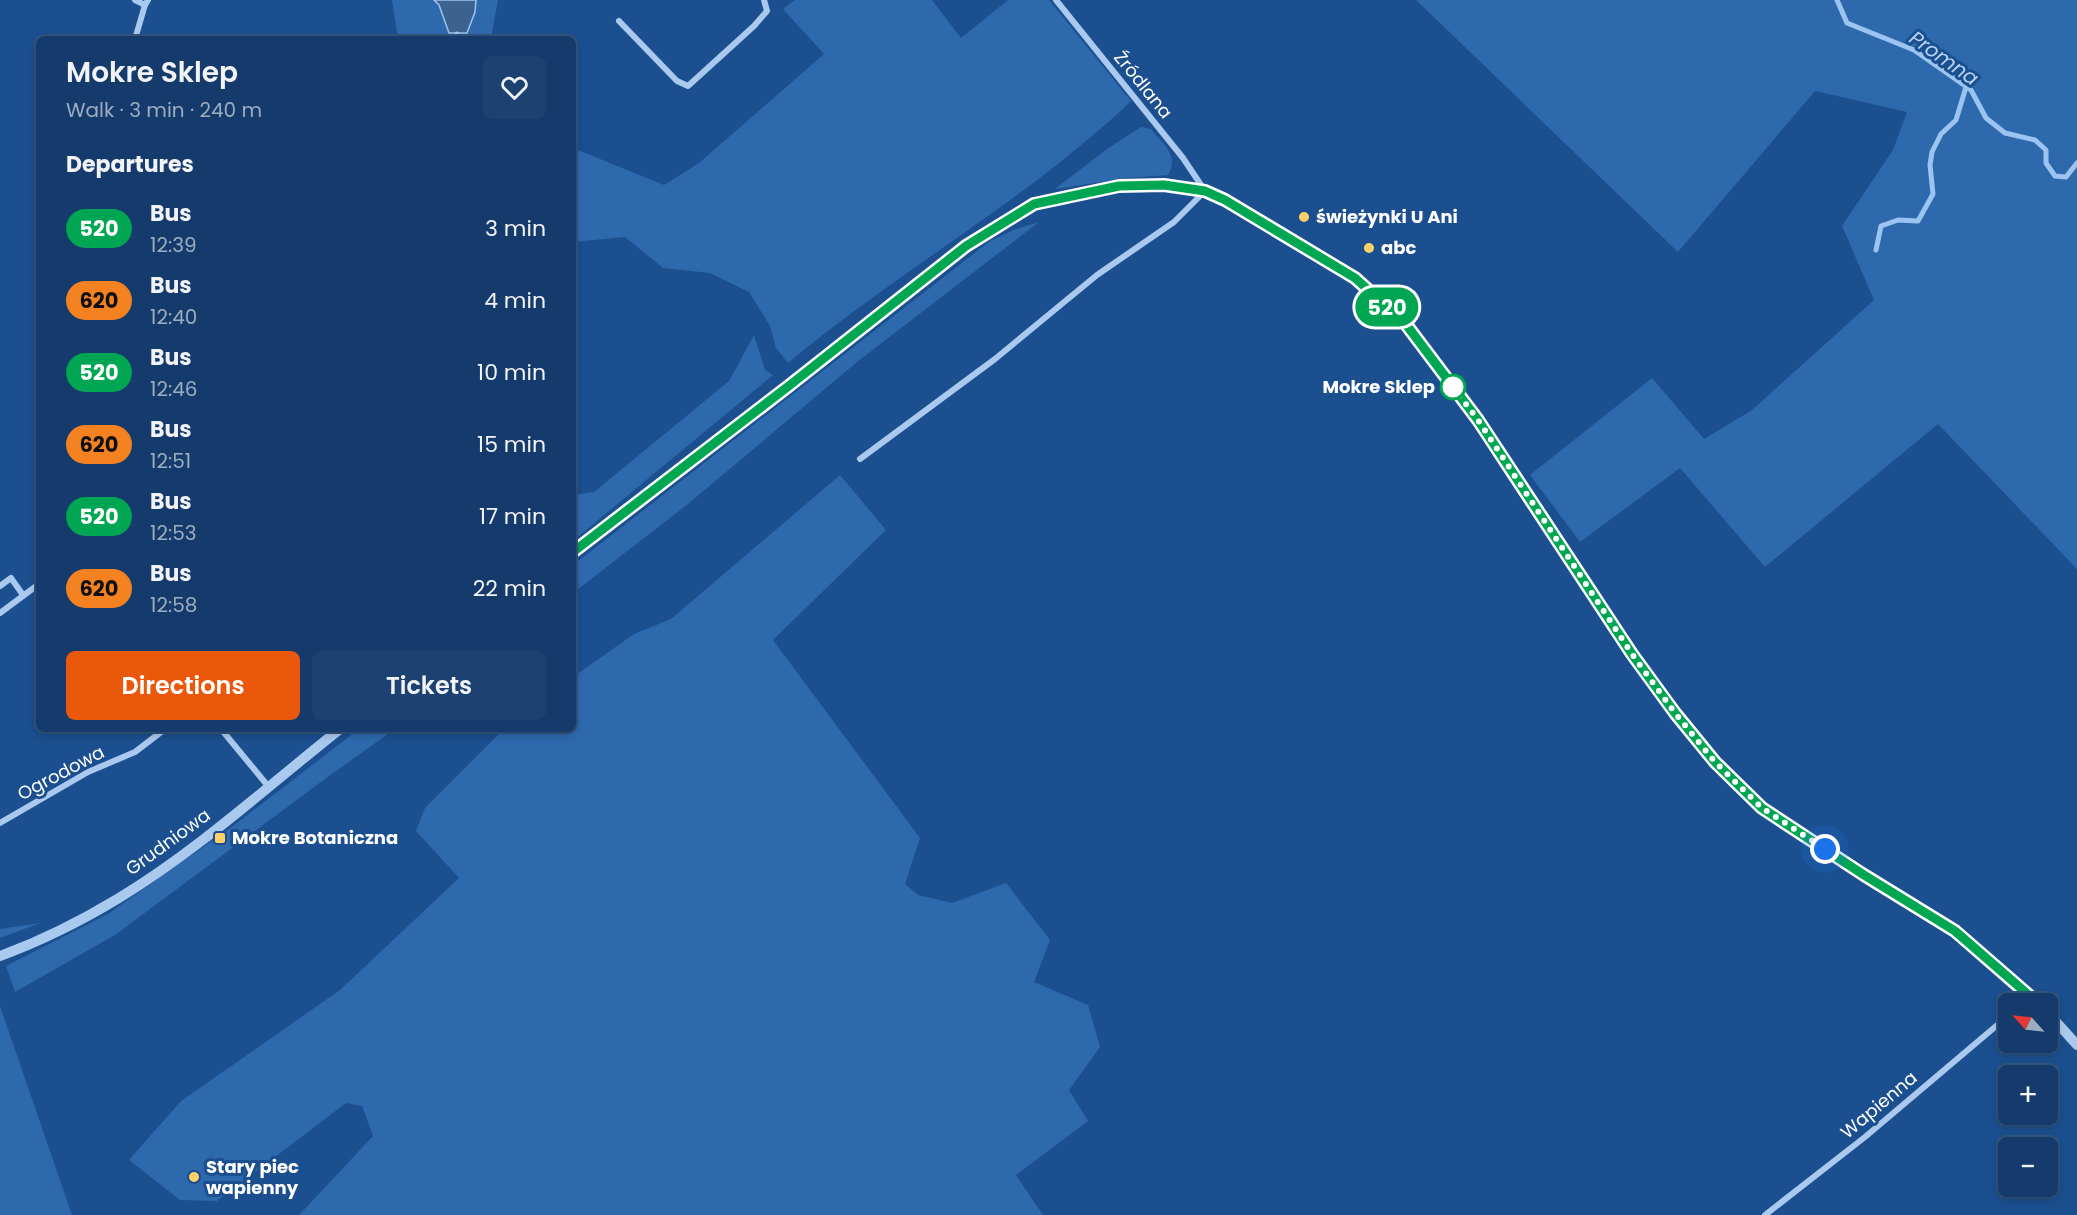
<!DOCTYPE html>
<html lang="en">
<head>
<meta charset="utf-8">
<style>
  :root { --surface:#143b6b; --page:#1d4271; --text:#f1f3f6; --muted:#9dadc1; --line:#33557e; --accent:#ea580c }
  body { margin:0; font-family:Poppins,sans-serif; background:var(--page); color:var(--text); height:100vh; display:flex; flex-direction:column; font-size:22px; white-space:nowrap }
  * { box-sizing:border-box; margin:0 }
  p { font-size:20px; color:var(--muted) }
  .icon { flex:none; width:33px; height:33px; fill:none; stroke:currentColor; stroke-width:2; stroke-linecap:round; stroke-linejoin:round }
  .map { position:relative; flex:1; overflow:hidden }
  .panel { position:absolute; left:36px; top:36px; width:540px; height:696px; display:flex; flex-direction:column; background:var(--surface); border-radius:9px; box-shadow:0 3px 9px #0003,0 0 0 2px var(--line) }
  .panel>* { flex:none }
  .badge { padding:0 12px; border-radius:20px; font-size:21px; line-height:39px }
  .needle { width:39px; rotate:297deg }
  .tools { position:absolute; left:1998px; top:993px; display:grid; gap:12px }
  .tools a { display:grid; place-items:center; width:60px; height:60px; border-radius:9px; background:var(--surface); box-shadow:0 3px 9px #0003,0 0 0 2px var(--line); font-size:30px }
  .you { position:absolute; width:30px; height:30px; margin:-15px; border:4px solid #fff; border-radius:50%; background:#1a73e8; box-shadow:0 0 0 9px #1a73e833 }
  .map>.badge { position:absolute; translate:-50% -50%; box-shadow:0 0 0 3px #fff }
  h2 { padding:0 30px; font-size:22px; line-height:54px }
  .round { display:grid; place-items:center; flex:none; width:63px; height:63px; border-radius:9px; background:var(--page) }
  .headline { display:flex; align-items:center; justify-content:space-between; height:102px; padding:0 30px }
  h1 { font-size:28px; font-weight:600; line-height:45px }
  .action { display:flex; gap:12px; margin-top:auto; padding:12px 30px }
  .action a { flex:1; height:69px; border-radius:9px; background:var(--accent); color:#fff; font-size:24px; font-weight:600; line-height:69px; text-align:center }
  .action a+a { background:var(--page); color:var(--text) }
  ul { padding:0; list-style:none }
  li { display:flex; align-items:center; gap:18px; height:72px; padding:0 30px }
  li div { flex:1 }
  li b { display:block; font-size:22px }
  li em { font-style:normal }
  li .badge { min-width:66px; font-weight:700; text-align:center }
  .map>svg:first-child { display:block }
  .green { fill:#2e69ad }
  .water { fill:#3c6290; stroke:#9cc4f0; stroke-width:1.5 }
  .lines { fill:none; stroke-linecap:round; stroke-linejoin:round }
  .stream { stroke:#9cc4f0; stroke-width:5 }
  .minor { stroke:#a9c9ee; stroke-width:6 }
  .tertiary { stroke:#a9c9ee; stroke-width:10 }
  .line-casing { stroke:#fff; stroke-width:14 }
  .line { stroke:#00a651; stroke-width:9 }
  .walk { stroke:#fff; stroke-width:6; stroke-dasharray:0 10.8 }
  .poi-dot { fill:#ffd166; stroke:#1b4f8f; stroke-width:2 }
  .stop-dot { fill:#fff; stroke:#00a651; stroke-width:3 }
  .labels { text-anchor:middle; stroke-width:6; stroke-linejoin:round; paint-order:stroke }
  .street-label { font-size:18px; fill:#fff; stroke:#1b4f8f }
  .poi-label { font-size:18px; font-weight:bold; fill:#fff; stroke:#1b4f8f; text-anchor:start }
  .stop-label { font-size:18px; font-weight:bold; fill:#fff; stroke:#1b4f8f; text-anchor:end }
  .water-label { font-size:20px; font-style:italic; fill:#b5d3f5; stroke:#1b4f8f }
</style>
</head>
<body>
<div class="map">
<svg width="2077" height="1215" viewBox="0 0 2077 1215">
  <rect width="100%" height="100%" fill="#1b4f8f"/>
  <g class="green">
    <polygon points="392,0 434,0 439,5 448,33 475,12 476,0 498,0 491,39 398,39"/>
    <path d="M795,0H932L961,38L1008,0H1049L1131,101C1108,124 1083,143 1058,164C970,233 874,291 788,363L776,348L770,326L749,292L710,273L663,268L625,237L573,242V148L664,185L699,163L824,54L783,9Z"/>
    <polygon points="1416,0 2077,0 2077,569 1938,424 1765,567 1680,468 1580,542 1530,475 1652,378 1704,439 1752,410 1874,300 1842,226 1893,150 1907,112 1815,91 1678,252"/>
    <path d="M1141,127L1151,129C1163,144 1180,156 1168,175L1128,178L1055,189L1107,149Z"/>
    <polygon points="1039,222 857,362 688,504 573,593 573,565 990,241 1016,229"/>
    <polygon points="754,335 765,370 773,375 574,540 573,495 594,492 729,381"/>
    <polygon points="840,475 886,530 773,640 920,838 905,884 918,895 952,903 1006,883 1050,940 1034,982 1088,1005 1100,1047 1069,1090 1088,1121 1016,1175 1043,1215 299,1215 373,1136 362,1106 346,1103 217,1201 180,1200 129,1160 181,1101 340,990 459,878 416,831 425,808 504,729 573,729 573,677 634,634 671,619"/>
    <polygon points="359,729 395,729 329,776 115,935 15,992 6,966 108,914 233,826"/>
    <polygon points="40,923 0,938 0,929"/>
    <polygon points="0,1006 72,1215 0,1215"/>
  </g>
  <polygon class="water" points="434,0 476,0 475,12 467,33 449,33 439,5"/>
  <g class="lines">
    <g class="stream">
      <polyline points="1837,0 1847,23 1914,50 1971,90 1986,118 2005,133 2035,140 2046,150 2046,163 2055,176 2066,177 2077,163"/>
      <polyline points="457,34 457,39"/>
      <polyline points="1876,250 1881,226 1898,220 1918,221 1933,194 1930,165 1932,152 1941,134 1956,120 1966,87"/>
    </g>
    <g class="minor">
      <polyline points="135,0 145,5"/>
      <polyline points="619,21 677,81 688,86 754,26 767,11 764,0"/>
      <polyline points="135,39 145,5 148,0"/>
      <polyline points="860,459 995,359 1097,275 1174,222 1205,191 1183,158 1056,0"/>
      <polyline points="0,586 11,578 23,595"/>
      <polyline points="0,613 39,584"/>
      <polyline points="221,729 268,786"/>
      <polyline points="0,823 88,772 135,752 165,729"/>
      <polyline points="1765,1215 1865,1137 2008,1016"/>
    </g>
    <g class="tertiary">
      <polyline points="573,552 790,385 966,246 1034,204 1119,186 1164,185 1205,191 1225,200 1355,278 1405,323 1478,420 1632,654 1675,713 1715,762 1762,808 1864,875 1955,931 2039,1004"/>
      <path d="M0,956C41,941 81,921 119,898C198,850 268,786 340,729"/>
      <polyline points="2048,1013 2077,1045"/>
    </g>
  </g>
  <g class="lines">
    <g class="line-casing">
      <polyline id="line" points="573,552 790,385 966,246 1034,204 1119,186 1164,185 1205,191 1225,200 1355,278 1405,323 1478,420 1632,654 1675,713 1715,762 1762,808 1864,875 1955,931 2039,1004"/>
    </g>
    <use href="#line" class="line"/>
    <polyline class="walk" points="1453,387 1478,420 1632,654 1675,713 1715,762 1762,808 1825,849"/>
  </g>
  <g class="poi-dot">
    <circle cx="1304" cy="217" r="6"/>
    <circle cx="1369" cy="248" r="6"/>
    <rect x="214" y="832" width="12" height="12" rx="3"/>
    <circle cx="194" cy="1177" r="6"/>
  </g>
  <circle class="stop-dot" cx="1453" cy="387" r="12"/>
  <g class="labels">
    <g class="street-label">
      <text transform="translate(1143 85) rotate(51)" y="6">Źródlana</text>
      <text transform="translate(61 773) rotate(-28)" y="6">Ogrodowa</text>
      <text transform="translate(168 842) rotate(-36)" y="6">Grudniowa</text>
      <text transform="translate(1879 1105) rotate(-40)" y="6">Wapienna</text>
    </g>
    <g class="poi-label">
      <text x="1316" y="223">świeżynki U Ani</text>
      <text x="1381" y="254">abc</text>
      <text x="232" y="844">Mokre Botaniczna</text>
      <text x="206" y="1173">Stary piec<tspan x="206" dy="21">wapienny</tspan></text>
    </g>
    <g class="stop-label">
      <text x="1435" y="393">Mokre Sklep</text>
    </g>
    <g class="water-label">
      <text transform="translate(1944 58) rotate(35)" y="7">Promna</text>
    </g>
  </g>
</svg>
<div class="tools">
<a><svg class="needle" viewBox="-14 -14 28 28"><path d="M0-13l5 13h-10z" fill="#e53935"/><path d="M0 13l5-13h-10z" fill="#9dadc1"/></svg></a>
<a>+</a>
<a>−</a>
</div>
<div class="you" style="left:1825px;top:849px"></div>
<b class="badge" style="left:1387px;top:307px;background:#00a651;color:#fff">520</b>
<section class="panel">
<div class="headline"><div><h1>Mokre Sklep</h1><p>Walk · 3 min · 240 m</p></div><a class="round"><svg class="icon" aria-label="heart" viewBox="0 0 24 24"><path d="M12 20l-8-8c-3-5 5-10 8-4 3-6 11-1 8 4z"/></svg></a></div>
<h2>Departures</h2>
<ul>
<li><span class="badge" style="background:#00a651;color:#fff">520</span><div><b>Bus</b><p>12:39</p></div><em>3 min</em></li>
<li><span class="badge" style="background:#f58220;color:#111">620</span><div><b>Bus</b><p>12:40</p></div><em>4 min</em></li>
<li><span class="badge" style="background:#00a651;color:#fff">520</span><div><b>Bus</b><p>12:46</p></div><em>10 min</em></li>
<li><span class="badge" style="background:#f58220;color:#111">620</span><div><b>Bus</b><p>12:51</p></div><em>15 min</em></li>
<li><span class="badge" style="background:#00a651;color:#fff">520</span><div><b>Bus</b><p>12:53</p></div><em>17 min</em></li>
<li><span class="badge" style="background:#f58220;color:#111">620</span><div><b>Bus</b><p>12:58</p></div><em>22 min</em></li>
</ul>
<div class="action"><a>Directions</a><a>Tickets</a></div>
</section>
</div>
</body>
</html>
